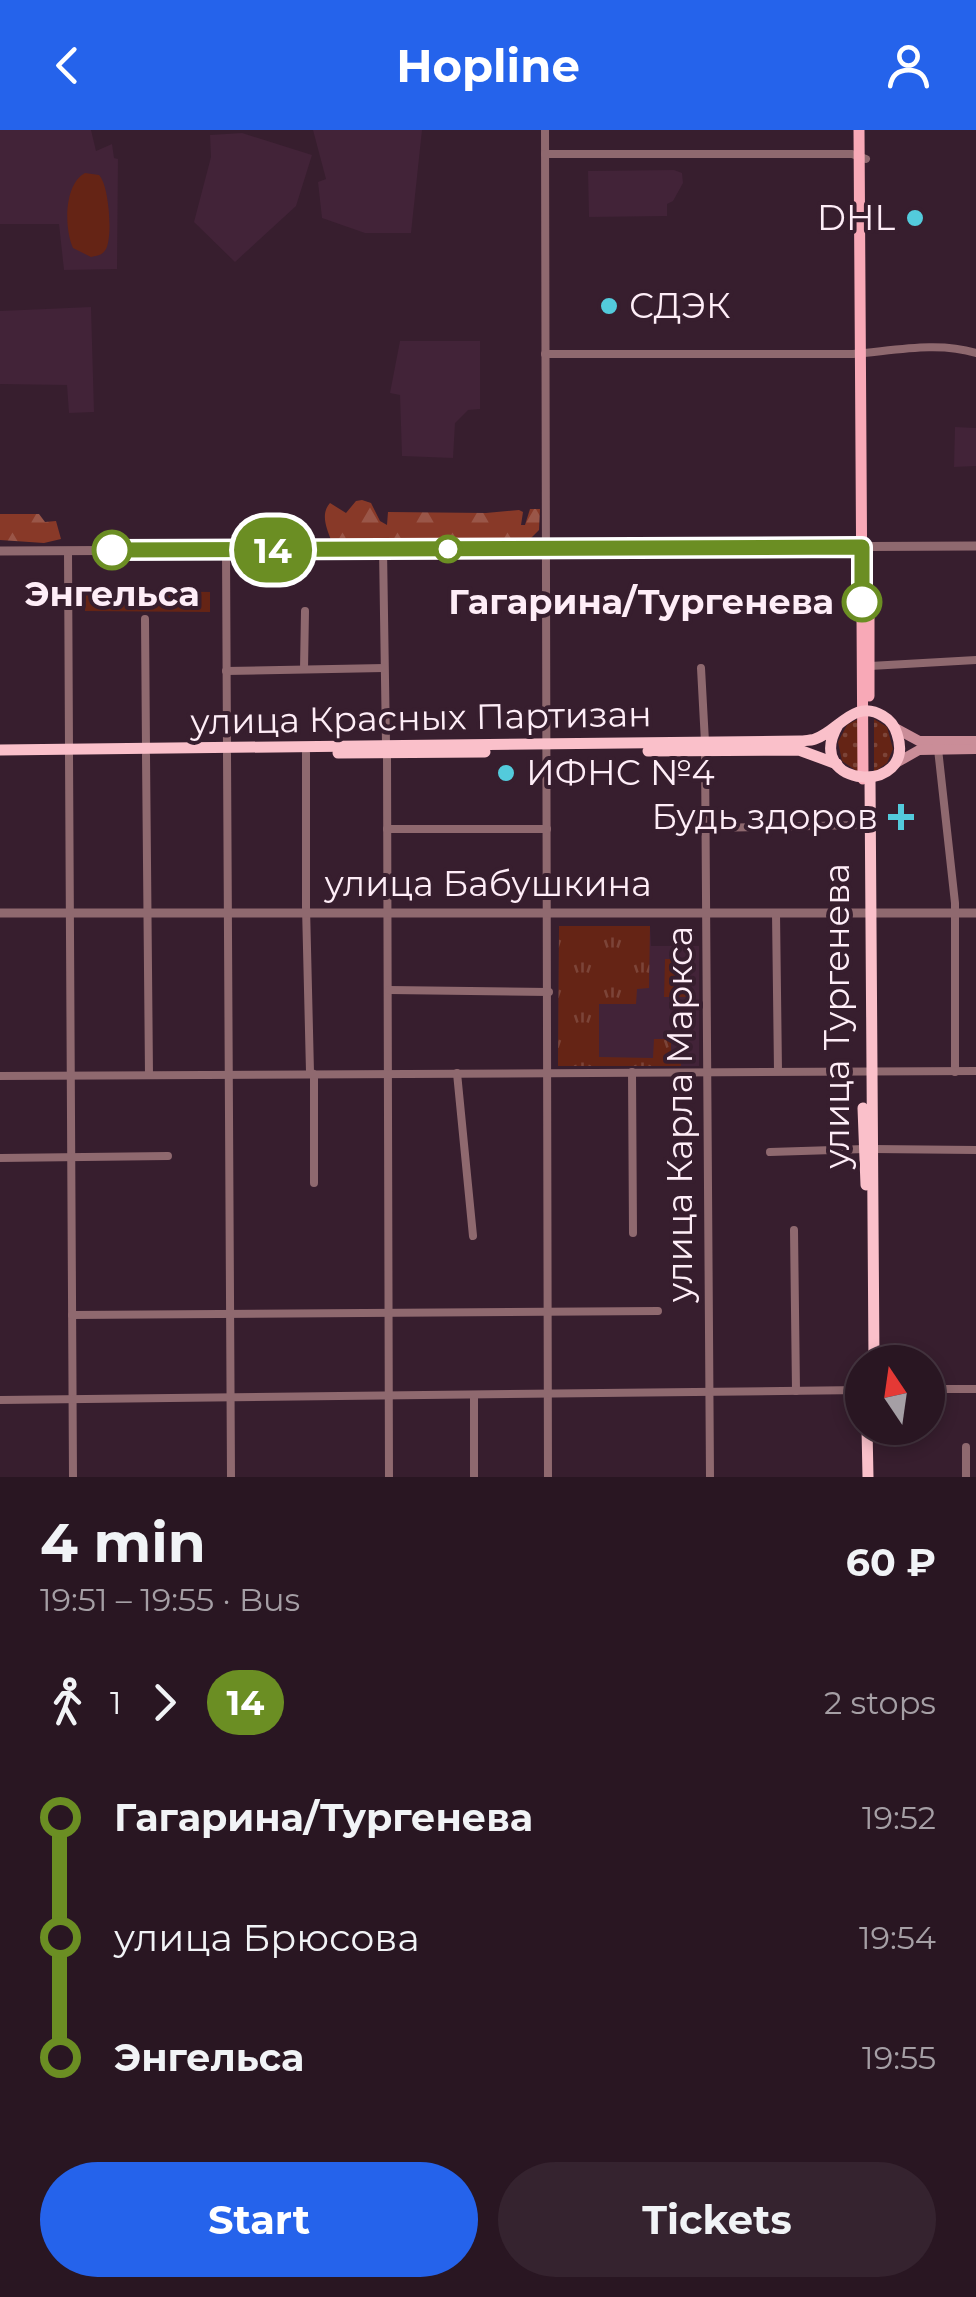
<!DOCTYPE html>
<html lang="en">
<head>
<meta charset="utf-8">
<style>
  :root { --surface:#291622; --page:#35232f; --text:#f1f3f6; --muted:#a59fa5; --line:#453540; --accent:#2563eb }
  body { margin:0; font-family:Montserrat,sans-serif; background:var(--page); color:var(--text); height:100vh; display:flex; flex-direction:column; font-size:38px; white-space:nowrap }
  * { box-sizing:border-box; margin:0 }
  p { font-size:32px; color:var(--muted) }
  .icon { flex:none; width:55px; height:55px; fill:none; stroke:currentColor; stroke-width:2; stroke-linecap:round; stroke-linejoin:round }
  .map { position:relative; height:1347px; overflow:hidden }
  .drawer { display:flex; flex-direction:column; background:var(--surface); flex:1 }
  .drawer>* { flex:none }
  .badge { padding:0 20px; border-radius:32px; font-size:35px; line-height:65px }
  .needle { width:65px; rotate:347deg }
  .fabs { position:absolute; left:845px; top:1215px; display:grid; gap:20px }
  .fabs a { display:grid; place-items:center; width:100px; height:100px; border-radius:50%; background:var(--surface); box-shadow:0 5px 15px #0003,0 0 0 2px var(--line); font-size:50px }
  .map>.badge { position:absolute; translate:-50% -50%; box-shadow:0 0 0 5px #fff }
  .legs { display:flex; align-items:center; gap:15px; height:110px; padding:0 40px; font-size:32px }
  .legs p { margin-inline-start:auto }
  .summary { display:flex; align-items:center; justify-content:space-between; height:170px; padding:0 40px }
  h1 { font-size:55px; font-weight:700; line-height:75px }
  .primary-button { display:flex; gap:20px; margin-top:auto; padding:20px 40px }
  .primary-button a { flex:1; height:115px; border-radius:60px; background:var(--accent); color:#fff; font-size:40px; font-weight:700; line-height:115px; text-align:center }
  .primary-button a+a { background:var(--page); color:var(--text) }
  ul { padding:0 40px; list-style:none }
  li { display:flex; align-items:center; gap:35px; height:120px; font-size:38px }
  li i { display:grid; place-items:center; width:15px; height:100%; margin:0 12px; background:currentColor }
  li i::after { content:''; width:25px; height:25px; margin:-12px; border:8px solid; border-radius:50%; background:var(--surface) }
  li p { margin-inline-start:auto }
  li:first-child i { background:linear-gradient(#0000 50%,currentColor 0) }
  li:last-child i { background:linear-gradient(currentColor 50%,#0000 0) }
  header { display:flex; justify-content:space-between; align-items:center; height:130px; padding:0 40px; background:var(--accent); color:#fff; font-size:45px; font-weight:700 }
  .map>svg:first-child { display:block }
  .built { fill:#422338 }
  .grass { fill:url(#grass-dots) }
  .forest { fill:url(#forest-firs) }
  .park { fill:url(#park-tufts) }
  .pitch { fill:#652415 }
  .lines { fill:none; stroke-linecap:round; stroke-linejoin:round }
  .minor { stroke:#8f696f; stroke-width:8 }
  .tertiary { stroke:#8f696f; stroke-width:9 }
  .secondary { stroke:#ca8d98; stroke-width:10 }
  .primary { stroke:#f8a9b7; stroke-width:11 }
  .trunk { stroke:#fac0ca; stroke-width:11 }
  .line-1-casing { stroke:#fff; stroke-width:22 }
  .line-1 { stroke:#6b8e23; stroke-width:15 }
  .poi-dot { fill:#53cbdc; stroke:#371e2e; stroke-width:4 }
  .stop-1-dot { fill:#fff; stroke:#6b8e23; stroke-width:5 }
  .labels { text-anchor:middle; stroke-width:8; stroke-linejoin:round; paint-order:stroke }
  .poi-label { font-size:35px; fill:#feedf7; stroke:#371e2e; text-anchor:end }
  .stop-label { font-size:35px; font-weight:bold; fill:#feedf7; stroke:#371e2e }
  .street-label { font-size:35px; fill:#feedf7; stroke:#371e2e }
</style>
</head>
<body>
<header><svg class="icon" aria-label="back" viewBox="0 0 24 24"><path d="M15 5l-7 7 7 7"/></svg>Hopline<svg class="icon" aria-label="person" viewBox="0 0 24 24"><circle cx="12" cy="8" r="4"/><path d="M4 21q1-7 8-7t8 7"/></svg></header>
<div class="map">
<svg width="976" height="1347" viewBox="0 0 976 1347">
  <defs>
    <pattern id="grass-dots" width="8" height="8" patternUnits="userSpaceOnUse" patternTransform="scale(2.5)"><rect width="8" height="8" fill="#652415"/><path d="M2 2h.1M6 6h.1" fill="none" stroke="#7c4438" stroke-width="1.8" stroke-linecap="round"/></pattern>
    <pattern id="forest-firs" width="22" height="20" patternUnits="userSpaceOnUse" patternTransform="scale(2.5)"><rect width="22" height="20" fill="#883928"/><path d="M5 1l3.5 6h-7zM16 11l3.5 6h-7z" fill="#9a5648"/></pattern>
    <pattern id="park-tufts" width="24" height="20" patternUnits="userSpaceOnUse" patternTransform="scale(2.5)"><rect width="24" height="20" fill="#652415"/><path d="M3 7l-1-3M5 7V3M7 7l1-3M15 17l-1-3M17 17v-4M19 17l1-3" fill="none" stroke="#7c4438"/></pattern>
  </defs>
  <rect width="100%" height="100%" fill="#371e2e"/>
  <g class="built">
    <polygon points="0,0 91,0 96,21 112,14 114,28 118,29 117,139 64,140 59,94 0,94"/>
    <polygon points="313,0 422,0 411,103 365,103 322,88 318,52 326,49"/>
    <polygon points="242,3 312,25 296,76 235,132 194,92 211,27 210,5"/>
    <polygon points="674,40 682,43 683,53 673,71 667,74 667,86 589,87 588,41"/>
    <polygon points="91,177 94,282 69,283 67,255 0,254 0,181"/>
    <polygon points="400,211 480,211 480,279 468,280 455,293 453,328 402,326 400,265 390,263"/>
    <polygon points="955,297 976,298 976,336 954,337"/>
    <polygon points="559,796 650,796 651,816 699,816 699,936 558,936"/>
  </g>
  <g class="grass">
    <polygon points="858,589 858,642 842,631 838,612 847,595"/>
    <polygon points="874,589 887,597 893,619 887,633 874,642"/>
  </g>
  <g class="forest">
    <path d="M362,370L371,373L380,391L387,395L388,382L486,383L519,380L523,382L521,395H525L530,379H540L539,400L528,411L331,410C327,399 320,384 330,373L346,383L356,371Z"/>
    <polygon points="0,384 39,384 45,392 56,391 61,409 44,413 0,410"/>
  </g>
  <g class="park">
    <polygon points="86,460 210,462 210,482 85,481"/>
    <polygon points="559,796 650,796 649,858 637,859 636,874 599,874 599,927 653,928 654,909 671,909 671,926 681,927 681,936 558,936"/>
  </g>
  <g class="pitch">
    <path d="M85,43L99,45C109,55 113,106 106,119C102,126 98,125 91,127L73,118C64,98 64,54 85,43Z"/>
    <polygon points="665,829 688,829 688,867 664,867"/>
  </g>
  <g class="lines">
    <g class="minor">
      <polyline points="545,0 548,1347"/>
      <polyline points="545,24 852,24 866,29"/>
      <path d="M545,224H853C892,221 938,211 976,223"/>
      <polyline points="383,419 386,614"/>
      <polyline points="226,420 227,618"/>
      <polyline points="68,421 69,619"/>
      <polyline points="145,489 146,619"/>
      <polyline points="870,536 976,530"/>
      <polyline points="701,538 705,612"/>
      <polyline points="304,539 305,481"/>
      <polyline points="226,541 384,538"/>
      <polyline points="938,619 955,773 955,942"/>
      <polyline points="705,620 710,1347"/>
      <polyline points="306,623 306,777 310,942 314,944 314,1053"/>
      <polyline points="387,623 389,1347"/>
      <polyline points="227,624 231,1347"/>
      <polyline points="69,625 73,1347"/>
      <polyline points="146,625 149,945"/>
      <polyline points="705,698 864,695"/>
      <polyline points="387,699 547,699"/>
      <polyline points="776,783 778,941"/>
      <polyline points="389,860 549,862"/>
      <polyline points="632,942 633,1103"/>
      <polyline points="457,943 473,1106"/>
      <polyline points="0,946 976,941"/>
      <polyline points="873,1019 976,1020"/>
      <polyline points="770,1022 865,1019"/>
      <polyline points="0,1028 168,1026"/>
      <polyline points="794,1100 796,1261"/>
      <polyline points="72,1185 658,1181"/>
      <polyline points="928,1259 976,1259"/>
      <polyline points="474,1265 474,1347"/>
      <polyline points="0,1270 862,1260"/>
      <polyline points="966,1317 966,1347"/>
    </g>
    <g class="tertiary">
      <polyline points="0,421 976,416"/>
      <polyline points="0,783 976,783"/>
    </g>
    <g class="secondary">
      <polyline points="895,598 919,611 976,611"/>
      <polyline points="896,633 919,620 976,619"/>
    </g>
    <g class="primary">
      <polyline points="859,0 863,649"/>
      <polyline points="869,484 869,566"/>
    </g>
    <g class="trunk">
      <path d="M0,620L800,611C801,611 814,610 815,609C839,601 854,568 883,586C890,590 895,597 897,604C918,666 801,659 838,595"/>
      <polyline points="648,621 799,620 837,634"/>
      <polyline points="338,623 485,622"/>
      <polyline points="870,649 874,1232"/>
      <polyline points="863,978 866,1055"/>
      <polyline points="867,1298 868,1347"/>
    </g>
  </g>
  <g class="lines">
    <g class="line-1-casing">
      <polyline id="line-1" points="112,420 862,417 862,472"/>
    </g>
    <use href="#line-1" class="line-1"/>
  </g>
  <g class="poi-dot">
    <circle cx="915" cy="88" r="10"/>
    <circle cx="609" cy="176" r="10"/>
    <circle cx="506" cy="643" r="10"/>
    <path d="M896 672h10v10h10v10h-10v10h-10v-10h-10v-10h10z"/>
  </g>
  <g class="stop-1-dot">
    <circle cx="448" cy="419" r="12"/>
    <circle cx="112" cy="420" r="18"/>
    <circle cx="862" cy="472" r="18"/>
  </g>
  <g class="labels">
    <g class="poi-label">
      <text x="895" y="100">DHL</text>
      <text x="629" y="188" text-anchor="start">СДЭК</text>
      <text x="526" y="655" text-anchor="start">ИФНС №4</text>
      <text x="878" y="699">Будь здоров</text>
    </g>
    <g class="stop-label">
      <text x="112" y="476">Энгельса</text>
      <text x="834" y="484" text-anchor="end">Гагарина/Тургенева</text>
    </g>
    <g class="street-label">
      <text transform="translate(421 588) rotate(-1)" y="12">улица Красных Партизан</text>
      <text x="488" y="766">улица Бабушкина</text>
      <text transform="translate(837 886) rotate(-90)" y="12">улица Тургенева</text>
      <text transform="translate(680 984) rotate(-90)" y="12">улица Карла Маркса</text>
    </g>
  </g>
</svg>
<div class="fabs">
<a><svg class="needle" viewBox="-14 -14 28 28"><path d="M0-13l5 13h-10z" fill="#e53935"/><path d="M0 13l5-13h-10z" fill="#a59fa5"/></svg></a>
</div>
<b class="badge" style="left:273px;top:420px;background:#6b8e23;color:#fff">14</b>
</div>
<section class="drawer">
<div class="summary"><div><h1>4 min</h1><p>19:51 – 19:55 · Bus</p></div><b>60 ₽</b></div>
<div class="legs"><svg class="icon" aria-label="walk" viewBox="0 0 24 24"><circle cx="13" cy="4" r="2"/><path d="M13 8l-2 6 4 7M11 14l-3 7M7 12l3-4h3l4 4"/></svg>1<svg class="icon" aria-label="forward" viewBox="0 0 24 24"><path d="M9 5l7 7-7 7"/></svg><b class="badge" style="background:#6b8e23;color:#fff">14</b><p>2 stops</p></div>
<ul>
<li><i style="color:#6b8e23"></i><b>Гагарина/Тургенева</b><p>19:52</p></li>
<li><i style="color:#6b8e23"></i><span>улица Брюсова</span><p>19:54</p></li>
<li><i style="color:#6b8e23"></i><b>Энгельса</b><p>19:55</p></li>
</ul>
<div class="primary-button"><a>Start</a><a>Tickets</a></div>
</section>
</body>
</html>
